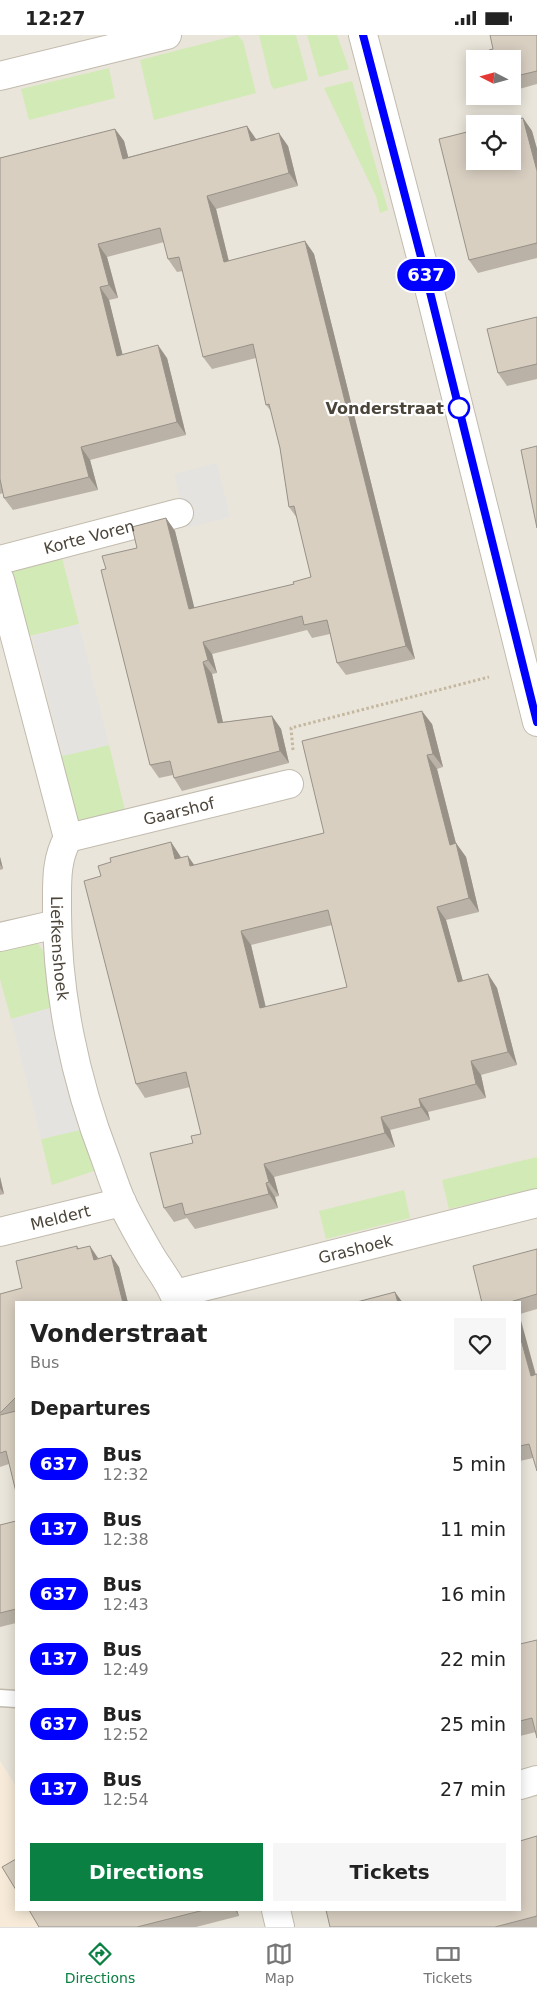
<!DOCTYPE html>
<html lang="en">
<head>
<meta charset="utf-8">
<style>
  :root { --surface:#fff; --page:#f6f6f6; --text:#222; --muted:#767676; --line:#e0e0e0; --accent:#0b8043 }
  body { margin:0; font-family:"DejaVu Sans",sans-serif; background:var(--page); color:var(--text); height:100vh; display:flex; flex-direction:column; font-size:19px; white-space:nowrap }
  * { box-sizing:border-box; margin:0 }
  p { font-size:16px; color:var(--muted) }
  .icon { flex:none; width:28px; height:28px; fill:none; stroke:currentColor; stroke-width:2; stroke-linecap:round; stroke-linejoin:round }
  .map { position:relative; flex:1; overflow:hidden }
  .drawer { position:absolute; left:15px; top:1266px; width:506px; height:610px; display:flex; flex-direction:column; background:var(--surface); border-radius:0px; box-shadow:0 2px 12px #0003 }
  .drawer>* { flex:none }
  .badge { padding:0 10px; border-radius:16px; font-size:18px; line-height:32px }
  .needle { width:32px; rotate:276deg }
  .tools { position:absolute; left:466px; top:15px; display:grid; gap:10px }
  .tools a { display:grid; place-items:center; width:55px; height:55px; border-radius:0px; background:var(--surface); box-shadow:0 2px 12px #0003; font-size:25px }
  .map>.badge { position:absolute; translate:-50% -50%; box-shadow:0 0 0 2px #fff }
  h2 { padding:0 15px; font-size:19px; line-height:45px }
  .round { display:grid; place-items:center; flex:none; width:52px; height:52px; border-radius:0px; background:var(--page) }
  .head { display:flex; align-items:center; justify-content:space-between; height:85px; padding:0 15px }
  h1 { font-size:24px; font-weight:700; line-height:38px }
  .button { display:flex; gap:10px; margin-top:auto; padding:10px 15px }
  .button a { flex:1; height:58px; border-radius:0px; background:var(--accent); color:#fff; font-size:20px; font-weight:700; line-height:58px; text-align:center }
  .button a+a { background:var(--page); color:var(--text) }
  ul { padding:0; list-style:none }
  li { display:flex; align-items:center; gap:15px; height:65px; padding:0 15px }
  li div { flex:1 }
  li b { display:block; font-size:19px }
  li em { font-style:normal }
  li .badge { min-width:55px; font-weight:700; text-align:center }
  .status { display:flex; justify-content:space-between; align-items:center; height:35px; padding:0 25px; background:var(--surface); direction:ltr }
  .status svg { height:14px; fill:currentColor }
  .menu { display:flex; justify-content:space-around; align-items:center; height:70px; border-top:1px solid var(--line); background:var(--surface); font-size:14px; color:var(--muted) }
  .menu a { display:grid; justify-items:center; gap:2px }
  .menu .current { color:var(--accent) }
  .map>svg:first-child { display:block }
  .residential { fill:#eae5da; fill-rule:evenodd }
  .commercial { fill:#f7ead8 }
  .green { fill:#d2eab5 }
  .parking { fill:#e5e3e0 }
  .lines { fill:none; stroke-linecap:round; stroke-linejoin:round }
  .service-casing { stroke:#c2bbae; stroke-width:19 }
  .minor-casing { stroke:#c2bbae; stroke-width:30 }
  .tertiary-casing { stroke:#c2bbae; stroke-width:30 }
  .path { stroke:#c4b79f; stroke-width:3; stroke-dasharray:2.5 2.5; stroke-linecap:butt }
  .service { stroke:#fff; stroke-width:16 }
  .minor { stroke:#fff; stroke-width:28 }
  .tertiary { stroke:#fff; stroke-width:28 }
  .wall { fill:#bab2a6; fill-rule:evenodd }
  .shaded-wall { fill:#979187 }
  .building { fill:#d8cfc1; stroke:#979187; fill-rule:evenodd }
  .line-casing { stroke:#fff; stroke-width:11 }
  .line { stroke:#00f; stroke-width:8 }
  .stop-dot { fill:#fff; stroke:#00f; stroke-width:2.5 }
  .labels { text-anchor:middle; stroke-width:4.5; stroke-linejoin:round; paint-order:stroke }
  .stop-label { font-size:16px; font-weight:bold; fill:#4b4439; stroke:#fff; text-anchor:end }
  .street-label { font-size:16px; fill:#4b4439; stroke:#fff }
</style>
</head>
<body>
<div class="status"><b>12:27</b><svg viewBox="0 0 49 12"><path d="M0 12V9h3v3zM5 12V6h3v6zM10 12V3h3v9zM15 12V0h3v12zM26 1h20v11H26zM47 4h2v5h-2z"/></svg></div>
<div class="map">
<svg width="537" height="1892" viewBox="0 0 537 1892">
  <rect width="100%" height="100%" fill="#f6f3ec"/>
  <path class="residential" d="M0,0H537V1892H105L94,1875H520V1268H16V1752L0,1726ZM475,24H512V61H475ZM475,89H512V126H475Z"/>
  <polygon class="commercial" points="0,1726 16,1752 16,1875 93,1875 104,1892 0,1892"/>
  <g class="green">
    <polygon points="237,0 243,6 256,58 154,85 140,25"/>
    <polygon points="259,0 296,0 308,45 274,54 271,50"/>
    <polygon points="307,0 337,0 349,34 319,42"/>
    <polygon points="109,33 115,63 29,85 21,54"/>
    <polygon points="352,46 388,175 380,178 376,161 324,53"/>
    <polygon points="62,523 79,589 29,601 12,536"/>
    <polygon points="109,710 125,775 78,786 60,721"/>
    <polygon points="31,908 38,909 44,917 50,973 11,984 0,944 0,915"/>
    <polygon points="80,1095 94,1136 52,1150 41,1104"/>
    <polygon points="537,1122 537,1153 449,1174 442,1145"/>
    <polygon points="404,1155 410,1183 326,1204 319,1176"/>
  </g>
  <g class="parking">
    <polygon points="217,428 230,482 187,493 174,439"/>
    <polygon points="79,589 109,710 63,721 32,601"/>
    <polygon points="50,973 57,1013 80,1095 41,1104 11,984"/>
  </g>
  <g class="lines">
    <g class="service-casing">
      <polyline id="service" points="0,1663 16,1664"/>
    </g>
    <g class="minor-casing">
      <g id="minor">
        <polyline points="0,41 167,0"/>
        <path id="s1" d="M0,525L179,478"/>
        <path id="s2" d="M0,545L68,803C56,824 57,846 57,869C56,956 75,1045 106,1125C111,1139 116,1154 122,1168C131,1186 141,1204 151,1221C160,1236 173,1251 177,1268"/>
        <path id="s3" d="M68,803L289,749"/>
        <polyline points="0,902 57,889"/>
        <path id="s4" d="M0,1197L122,1167"/>
        <path id="s5" d="M175,1259L537,1168"/>
        <polyline points="520,1750 537,1745"/>
        <polyline points="276,1875 280,1892"/>
      </g>
    </g>
    <g class="tertiary-casing">
      <polyline id="tertiary" points="363,0 427,245 537,687"/>
    </g>
    <polyline class="path" points="293,715 291,693 489,642"/>
    <use href="#service" class="service"/>
    <use href="#minor" class="minor"/>
    <use href="#tertiary" class="tertiary"/>
  </g>
  <g class="wall">
    <polygon points="537,0 537,49 512,56 512,24 493,14"/>
    <polygon points="523,83 532,96 537,114 537,223 478,238 469,225"/>
    <polygon points="247,91 256,105 288,111 298,151 216,174 229,226 305,206 314,219 415,624 346,640 337,628 330,599 312,603 307,595 212,619 217,638 212,639 223,687 272,681 281,694 289,728 182,756 174,743 173,740 159,743 150,730 106,534 137,513 166,483 175,496 194,573 294,549 311,542 297,483 289,472 280,413 271,376 266,370 256,323 212,334 203,322 183,236 177,237 168,224 164,207 107,222 118,263 109,265 122,319 167,323 186,400 90,425 98,455 13,475 4,463 3,458 0,459 0,123 115,94 124,106 128,122"/>
    <polygon points="537,282 537,344 507,351 498,338"/>
    <path d="M432,689L443,732L437,734L456,808L466,822L479,877L446,885L463,946L488,939L497,953L517,1030L481,1040L486,1063L428,1077L430,1085L390,1095L395,1112L274,1142L279,1161L275,1162L278,1173L195,1194L187,1183L174,1187L164,1173L193,1108L201,1099L190,1052L145,1063L136,1049L101,841L111,827L171,807L181,822L194,830L324,798ZM332,890L347,952L266,972L251,910Z"/>
    <polygon points="0,822 3,834 0,835"/>
    <polygon points="0,1142 4,1159 0,1160"/>
    <polygon points="77,1211 79,1214 119,1232 128,1268 16,1268 16,1457 9,1429 0,1432 0,1259 22,1253"/>
    <polygon points="537,1214 537,1274 520,1279 520,1268 482,1268"/>
    <polygon points="520,1282 533,1423 520,1426"/>
    <polygon points="16,1486 16,1588 0,1592 0,1490"/>
    <polygon points="520,1609 536,1697 520,1701"/>
    <polygon points="537,1801 537,1892 330,1892 520,1875"/>
    <polygon points="29,1875 237,1875 239,1881 196,1892 39,1892"/>
  </g>
  <g class="shaded-wall">
    <polygon points="523,83 532,96 537,114 537,136"/>
    <polygon points="247,91 256,104 260,119 251,106"/>
    <polygon points="115,94 124,106 132,136 123,124"/>
    <polygon points="279,98 288,111 298,151 289,138"/>
    <polygon points="207,161 216,174 232,240 224,227"/>
    <polygon points="305,206 314,219 415,624 406,611"/>
    <polygon points="98,209 107,222 118,263 109,250"/>
    <polygon points="100,252 109,265 126,333 117,321"/>
    <polygon points="158,310 167,323 186,400 177,387"/>
    <polygon points="81,412 90,425 98,455 89,442"/>
    <polygon points="166,483 175,496 198,587 189,574"/>
    <polygon points="203,607 212,619 217,638 208,625"/>
    <polygon points="203,627 212,639 226,701 218,688"/>
    <polygon points="422,676 432,689 443,732 433,719"/>
    <polygon points="272,681 281,694 289,728 280,716"/>
    <polygon points="427,720 437,734 458,817 456,808 466,822 479,877 469,863 450,810"/>
    <polygon points="171,807 180,821 185,838 175,824"/>
    <polygon points="188,821 197,834 190,831"/>
    <polygon points="0,822 3,834 0,829"/>
    <polygon points="437,872 446,885 467,961 458,947"/>
    <polygon points="241,896 251,910 269,987 260,973"/>
    <polygon points="488,939 497,953 517,1030 508,1017"/>
    <polygon points="471,1026 481,1040 486,1063 476,1049"/>
    <polygon points="419,1064 428,1077 430,1085 421,1072"/>
    <polygon points="381,1082 390,1095 395,1112 385,1098"/>
    <polygon points="264,1129 274,1142 279,1161 269,1147"/>
    <polygon points="0,1142 4,1159 0,1153"/>
    <polygon points="266,1148 275,1162 278,1173 269,1159"/>
    <polygon points="90,1211 98,1223 94,1225"/>
    <polygon points="111,1220 119,1232 128,1268 123,1268"/>
    <polygon points="395,1257 403,1268 398,1268"/>
    <polygon points="520,1282 537,1344 531,1341 520,1301"/>
    <polygon points="235,1875 237,1875 239,1881"/>
  </g>
  <g class="building">
    <polygon points="490,0 537,0 537,36 512,42 512,24 491,24 489,15 493,14"/>
    <polygon points="523,83 537,136 537,208 469,225 439,104 475,95 475,126 512,126 512,89 498,89"/>
    <polygon points="247,91 251,106 279,98 289,138 207,161 224,227 305,206 406,611 337,628 327,585 304,590 302,581 203,607 208,625 203,627 218,688 272,681 280,716 174,743 170,726 150,730 101,535 106,534 102,521 137,513 132,492 166,483 189,574 294,549 293,547 311,542 294,471 289,472 280,413 269,369 266,370 253,309 203,322 179,222 168,224 160,193 98,209 109,250 100,252 117,321 158,310 177,387 81,412 89,442 4,463 0,444 0,123 115,94 123,124"/>
    <polygon points="537,282 537,329 498,338 487,294"/>
    <polygon points="537,411 537,493 521,415"/>
    <path d="M422,676L433,719L427,720L450,810L456,808L469,863L437,872L458,947L488,939L508,1017L471,1026L476,1049L419,1064L421,1072L381,1082L385,1098L264,1129L269,1147L266,1148L269,1159L185,1180L182,1168L164,1173L150,1118L193,1108L191,1101L201,1099L186,1037L136,1049L84,846L101,841L98,831L111,827L110,823L171,807L175,824L188,821L190,831L324,798L302,706ZM328,875L347,952L260,973L241,896Z"/>
    <polygon points="77,1211 77,1214 90,1211 94,1225 111,1220 123,1268 16,1268 16,1362 0,1378 0,1259 22,1253 16,1226"/>
    <polygon points="537,1214 537,1259 510,1267 511,1268 482,1268 473,1231"/>
    <polygon points="395,1257 398,1268 353,1268"/>
    <polygon points="520,1301 531,1341 537,1339 537,1436 529,1409 520,1411"/>
    <polygon points="16,1376 16,1457 6,1416 0,1418 0,1380"/>
    <polygon points="16,1486 16,1574 0,1578 0,1490"/>
    <polygon points="537,1605 537,1703 532,1683 520,1686 520,1609"/>
    <polygon points="537,1801 537,1881 495,1892 330,1892 326,1875 520,1875 520,1806"/>
    <polygon points="16,1824 16,1855 2,1832"/>
    <polygon points="29,1875 204,1875 137,1892 39,1892"/>
  </g>
  <g class="lines">
    <g class="line-casing">
      <polyline id="line" points="363,0 427,245 537,687"/>
    </g>
    <use href="#line" class="line"/>
  </g>
  <circle class="stop-dot" cx="459" cy="373" r="10"/>
  <g class="labels">
    <g class="stop-label">
      <text x="444" y="379">Vonderstraat</text>
    </g>
    <g class="street-label">
      <text dy="6" stroke="none"><textPath href="#s1" startOffset="92">Korte Voren</textPath></text>
      <text dy="6" stroke="none"><textPath href="#s3" startOffset="114">Gaarshof</textPath></text>
      <text dy="6" stroke="none"><textPath href="#s2" startOffset="379">Liefkenshoek</textPath></text>
      <text dy="6" stroke="none"><textPath href="#s4" startOffset="62">Meldert</textPath></text>
      <text dy="6" stroke="none"><textPath href="#s5" startOffset="186">Grashoek</textPath></text>
    </g>
  </g>
</svg>
<div class="tools">
<a><svg class="needle" viewBox="-14 -14 28 28"><path d="M0-13l5 13h-10z" fill="#e53935"/><path d="M0 13l5-13h-10z" fill="#767676"/></svg></a>
<a><svg class="icon" aria-label="locate" viewBox="0 0 24 24"><circle cx="12" cy="12" r="6"/><path d="M12 2v4M12 18v4M2 12h4M18 12h4"/></svg></a>
</div>
<b class="badge" style="left:426px;top:240px;background:#00f;color:#fff">637</b>
<section class="drawer">
<div class="head"><div><h1>Vonderstraat</h1><p>Bus</p></div><a class="round"><svg class="icon" aria-label="heart" viewBox="0 0 24 24"><path d="M12 20l-8-8c-3-5 5-10 8-4 3-6 11-1 8 4z"/></svg></a></div>
<h2>Departures</h2>
<ul>
<li><span class="badge" style="background:#00f;color:#fff">637</span><div><b>Bus</b><p>12:32</p></div><em>5 min</em></li>
<li><span class="badge" style="background:#00f;color:#fff">137</span><div><b>Bus</b><p>12:38</p></div><em>11 min</em></li>
<li><span class="badge" style="background:#00f;color:#fff">637</span><div><b>Bus</b><p>12:43</p></div><em>16 min</em></li>
<li><span class="badge" style="background:#00f;color:#fff">137</span><div><b>Bus</b><p>12:49</p></div><em>22 min</em></li>
<li><span class="badge" style="background:#00f;color:#fff">637</span><div><b>Bus</b><p>12:52</p></div><em>25 min</em></li>
<li><span class="badge" style="background:#00f;color:#fff">137</span><div><b>Bus</b><p>12:54</p></div><em>27 min</em></li>
</ul>
<div class="button"><a>Directions</a><a>Tickets</a></div>
</section>
</div>
<nav class="menu">
<a class="current"><svg class="icon" aria-label="directions" viewBox="0 0 24 24"><path d="M12 3l9 9-9 9-9-9zM9 14v-3h6M13 9l2 2-2 2"/></svg>Directions</a>
<a><svg class="icon" aria-label="map" viewBox="0 0 24 24"><path d="M3 6l6-2 6 2 6-2v14l-6 2-6-2-6 2zM9 4v14M15 6v14"/></svg>Map</a>
<a><svg class="icon" aria-label="tickets" viewBox="0 0 24 24"><path d="M3 7h18v10H3zM15 7v10"/></svg>Tickets</a>
</nav>
</body>
</html>
